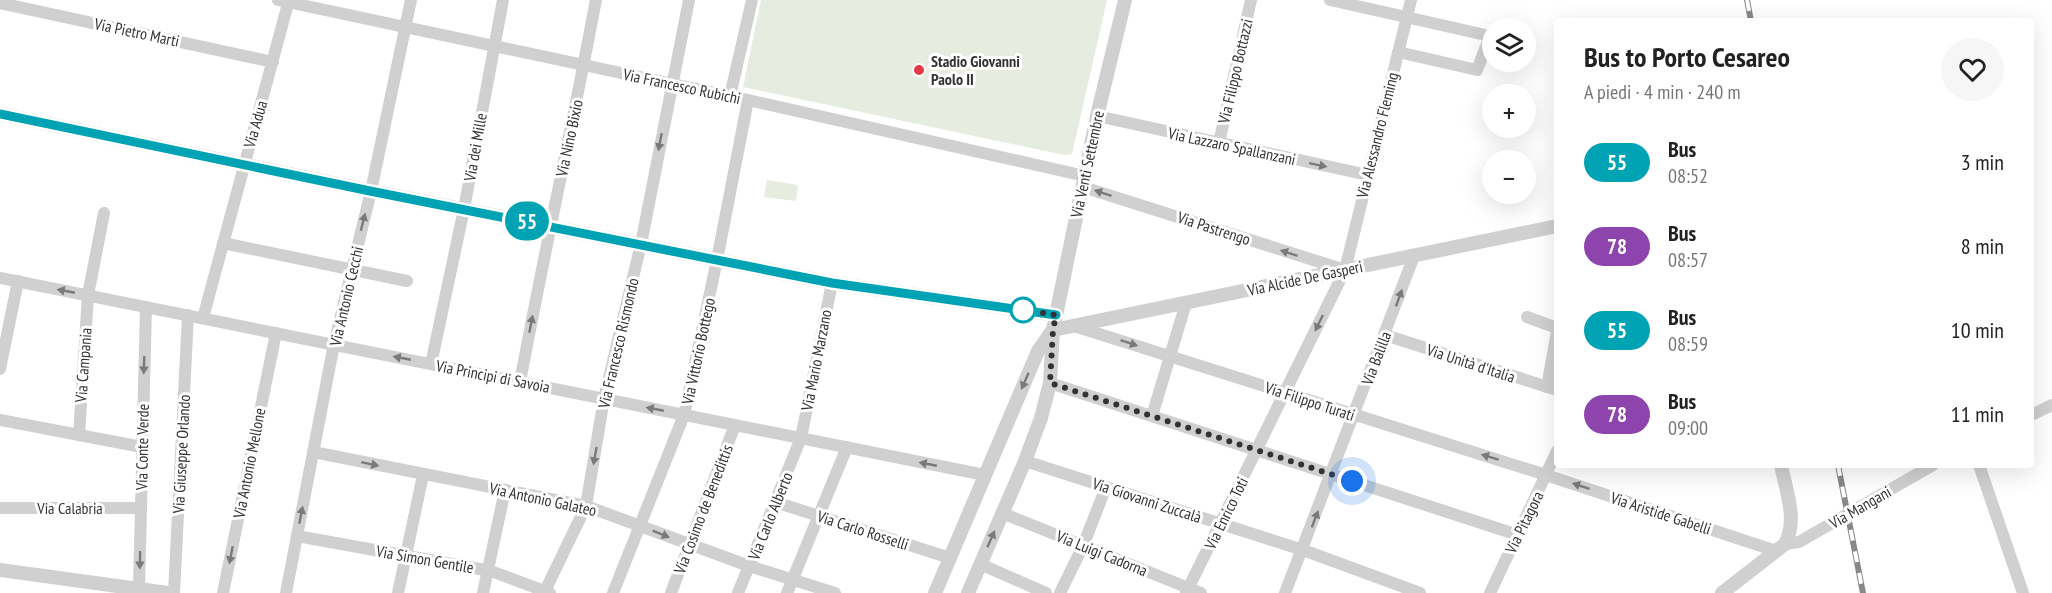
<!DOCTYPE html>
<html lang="it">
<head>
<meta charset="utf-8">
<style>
  :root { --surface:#fff; --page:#f6f6f6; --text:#222; --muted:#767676 }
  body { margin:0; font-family:"PT Sans Narrow",sans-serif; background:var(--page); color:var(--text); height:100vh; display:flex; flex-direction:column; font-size:22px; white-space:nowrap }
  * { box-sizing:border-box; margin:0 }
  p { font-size:20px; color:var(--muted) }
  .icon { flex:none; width:33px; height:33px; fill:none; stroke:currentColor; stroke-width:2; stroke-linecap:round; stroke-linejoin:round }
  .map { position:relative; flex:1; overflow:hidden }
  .details { position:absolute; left:1554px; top:18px; width:480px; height:450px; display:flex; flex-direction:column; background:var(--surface); border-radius:6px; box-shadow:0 6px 24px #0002 }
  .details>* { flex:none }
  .badge { padding:0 12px; border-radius:20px; font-size:21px; line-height:39px }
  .buttons { position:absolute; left:1482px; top:18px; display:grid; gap:12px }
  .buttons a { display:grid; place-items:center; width:54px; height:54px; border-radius:50%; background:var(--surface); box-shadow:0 6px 24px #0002; font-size:30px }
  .you { position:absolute; width:30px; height:30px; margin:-15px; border:4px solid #fff; border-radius:50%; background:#1a73e8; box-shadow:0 0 0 9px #1a73e833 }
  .map>.badge { position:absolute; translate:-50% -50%; box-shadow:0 0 0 3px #fff }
  .round { display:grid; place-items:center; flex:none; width:63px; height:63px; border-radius:32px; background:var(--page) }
  .overview { display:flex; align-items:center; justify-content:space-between; height:102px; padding:0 30px }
  h1 { font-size:28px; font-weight:600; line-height:45px }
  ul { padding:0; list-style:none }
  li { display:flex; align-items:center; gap:18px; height:84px; padding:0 30px }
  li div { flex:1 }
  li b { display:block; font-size:22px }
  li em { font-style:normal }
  li .badge { min-width:66px; font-weight:700; text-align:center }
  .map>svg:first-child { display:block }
  .green { fill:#e6ecdf }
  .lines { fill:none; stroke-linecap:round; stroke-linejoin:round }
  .minor { stroke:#d0d0d0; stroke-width:12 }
  .tertiary { stroke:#d0d0d0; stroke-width:14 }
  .rail-casing { stroke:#888; stroke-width:6 }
  .rail { stroke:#fff; stroke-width:4; stroke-dasharray:11; stroke-linecap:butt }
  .oneway { fill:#7a7a7a }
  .line-casing { stroke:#fff; stroke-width:14 }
  .line { stroke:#00a3b4; stroke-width:9 }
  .walk { stroke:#333; stroke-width:6; stroke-dasharray:0 10.8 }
  .poi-dot { fill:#e63946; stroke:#fff; stroke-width:2 }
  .stop-dot { fill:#fff; stroke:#00a3b4; stroke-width:3 }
  .labels { text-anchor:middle; stroke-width:6; stroke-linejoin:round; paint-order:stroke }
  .street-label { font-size:16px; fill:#333; stroke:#fff }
  .poi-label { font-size:16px; font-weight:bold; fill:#333; stroke:#fff; text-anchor:start }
</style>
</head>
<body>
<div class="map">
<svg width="2052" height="593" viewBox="0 0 2052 593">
  <rect width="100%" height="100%" fill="#fff"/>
  <g class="green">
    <polygon points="761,0 1107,0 1072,154 1064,155 743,87"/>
    <polygon points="767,180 798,185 796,201 764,197"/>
  </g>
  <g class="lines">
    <g class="minor">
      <polyline points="278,0 748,100 1085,176"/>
      <polyline points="1330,0 1490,36 1477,70 1398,52"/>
      <polyline points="0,3 273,62"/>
      <polyline points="730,96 752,0"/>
      <polyline points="1097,116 1368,175"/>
      <polyline points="1219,143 1251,0"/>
      <polyline points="1083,187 1345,270"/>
      <polyline points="223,243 407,281"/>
      <polyline points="0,278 985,475"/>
      <polyline points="1527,317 1557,328"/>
      <polyline points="203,318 289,0"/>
      <polyline points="1074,326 1546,475 1776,551"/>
      <polyline points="1385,335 1557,390"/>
      <polyline points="431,364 464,209 503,0"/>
      <polyline points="0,369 18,281"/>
      <path d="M520,382C544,254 572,127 596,0"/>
      <polyline points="1050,383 1518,535"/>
      <polyline points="1547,387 1557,331"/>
      <polyline points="2031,415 2052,405"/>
      <polyline points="1152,416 1186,303"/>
      <polyline points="0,420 142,447"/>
      <polyline points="79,435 88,295 104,213"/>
      <polyline points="313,452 586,506 749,566 835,593"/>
      <polyline points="1025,461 1303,550 1420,593"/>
      <polyline points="1979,465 2023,593"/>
      <polyline points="775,502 950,558"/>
      <polyline points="0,508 141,508"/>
      <polyline points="1002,513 1201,593"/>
      <polyline points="297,536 491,571 550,593"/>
      <polyline points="1785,544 1799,542 1933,465"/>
      <polyline points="980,564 1046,593"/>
      <polyline points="139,588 146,307"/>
      <polyline points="174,593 188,315"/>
      <polyline points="223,593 276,333"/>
      <polyline points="286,593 334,344 371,191 411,0"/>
      <polyline points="398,593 423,475"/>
      <polyline points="483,593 505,490"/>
      <polyline points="544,593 586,506 604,399 641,244 689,0"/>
      <polyline points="613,593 684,415 717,260 748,100"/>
      <polyline points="671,593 735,425"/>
      <polyline points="738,593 801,438 832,283"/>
      <polyline points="787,593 847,447"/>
      <polyline points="1060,593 1083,546 1106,487"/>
      <polyline points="1186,593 1345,270 1411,0"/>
      <polyline points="1285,593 1414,256"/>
      <polyline points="1490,593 1557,451"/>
    </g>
    <g class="tertiary">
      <polyline points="0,114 371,191 832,283 1056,315"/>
      <polyline points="1053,330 1557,226"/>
      <polyline points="0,570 168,593"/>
      <polyline points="935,593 1038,351 1052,331"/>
      <polyline points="968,593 1025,461 1041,418 1050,383 1053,330 1097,116 1125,0"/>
      <path d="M1722,593L1785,544C1798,520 1786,491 1781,465"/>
    </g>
    <g class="rail-casing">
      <g id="rail">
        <polyline points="1747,0 1751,21"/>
        <polyline points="1838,465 1863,593"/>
      </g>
    </g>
    <use href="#rail" class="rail"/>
  </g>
  <defs><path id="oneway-solid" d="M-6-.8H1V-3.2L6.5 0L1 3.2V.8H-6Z" transform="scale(1.5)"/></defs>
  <g class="oneway">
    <use href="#oneway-solid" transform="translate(660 142) rotate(101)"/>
    <use href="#oneway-solid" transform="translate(1318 165) rotate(12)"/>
    <use href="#oneway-solid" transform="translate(1103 193) rotate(-162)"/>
    <use href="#oneway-solid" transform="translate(363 222) rotate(-76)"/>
    <use href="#oneway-solid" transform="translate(1289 253) rotate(-162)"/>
    <use href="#oneway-solid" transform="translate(66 291) rotate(-169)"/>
    <use href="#oneway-solid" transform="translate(1399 298) rotate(-70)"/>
    <use href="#oneway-solid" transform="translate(1319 323) rotate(116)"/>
    <use href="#oneway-solid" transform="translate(531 324) rotate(-79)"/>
    <use href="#oneway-solid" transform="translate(1129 343) rotate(18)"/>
    <use href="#oneway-solid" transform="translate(402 358) rotate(-169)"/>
    <use href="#oneway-solid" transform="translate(144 365) rotate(92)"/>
    <use href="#oneway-solid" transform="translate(1025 381) rotate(114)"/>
    <use href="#oneway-solid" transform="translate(655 409) rotate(-169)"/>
    <use href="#oneway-solid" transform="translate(595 456) rotate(100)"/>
    <use href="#oneway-solid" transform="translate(1490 457) rotate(-163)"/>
    <use href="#oneway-solid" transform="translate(370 464) rotate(12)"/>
    <use href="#oneway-solid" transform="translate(928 464) rotate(-169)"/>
    <use href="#oneway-solid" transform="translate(1581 486) rotate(-162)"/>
    <use href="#oneway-solid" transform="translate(301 515) rotate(-79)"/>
    <use href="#oneway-solid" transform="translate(1315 519) rotate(-69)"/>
    <use href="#oneway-solid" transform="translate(661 534) rotate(22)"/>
    <use href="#oneway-solid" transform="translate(991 539) rotate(-66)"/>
    <use href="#oneway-solid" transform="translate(231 555) rotate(101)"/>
    <use href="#oneway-solid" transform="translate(140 560) rotate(91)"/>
  </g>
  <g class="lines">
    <g class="line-casing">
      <polyline id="line" points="0,114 370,191 832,283 1056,315"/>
    </g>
    <use href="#line" class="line"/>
    <polyline class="walk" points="1023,310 1017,309 1056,315 1053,330 1050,383 1352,481"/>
  </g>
  <circle class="poi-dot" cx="919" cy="70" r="6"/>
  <circle class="stop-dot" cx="1023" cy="310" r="12"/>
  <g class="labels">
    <g class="street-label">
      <text transform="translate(137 32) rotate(12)" y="6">Via Pietro Marti</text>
      <text transform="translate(1235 71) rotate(-77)" y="6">Via Filippo Bottazzi</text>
      <text transform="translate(682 86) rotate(12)" y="6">Via Francesco Rubichi</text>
      <text transform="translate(255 124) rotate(-74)" y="6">Via Adua</text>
      <text transform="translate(1377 135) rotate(-76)" y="6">Via Alessandro Fleming</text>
      <text transform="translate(569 138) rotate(-78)" y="6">Via Nino Bixio</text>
      <text transform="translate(1232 146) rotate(12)" y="6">Via Lazzaro Spallanzani</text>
      <text transform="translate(475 147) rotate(-80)" y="6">Via dei Mille</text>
      <text transform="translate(1087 164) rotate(-78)" y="6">Via Venti Settembre</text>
      <text transform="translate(1214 228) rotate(18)" y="6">Via Pastrengo</text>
      <text transform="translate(1305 278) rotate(-12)" y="6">Via Alcide De Gasperi</text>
      <text transform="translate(346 296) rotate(-77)" y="6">Via Antonio Cecchi</text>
      <text transform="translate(618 343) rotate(-77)" y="6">Via Francesco Rismondo</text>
      <text transform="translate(698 351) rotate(-78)" y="6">Via Vittorio Bottego</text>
      <text transform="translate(1376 358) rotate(-69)" y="6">Via Balilla</text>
      <text transform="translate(816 360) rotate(-79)" y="6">Via Mario Marzano</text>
      <text transform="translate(1471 363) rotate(18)" y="6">Via Unità d'Italia</text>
      <text transform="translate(83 365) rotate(-86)" y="6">Via Campania</text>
      <text transform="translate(493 376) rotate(11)" y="6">Via Principi di Savoia</text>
      <text transform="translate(1310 401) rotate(18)" y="6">Via Filippo Turati</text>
      <text transform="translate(142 447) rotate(-89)" y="6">Via Conte Verde</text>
      <text transform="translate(181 454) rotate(-87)" y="6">Via Giuseppe Orlando</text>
      <text transform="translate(249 463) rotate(-79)" y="6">Via Antonio Mellone</text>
      <text transform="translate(543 499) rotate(12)" y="6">Via Antonio Galateo</text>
      <text transform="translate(1147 500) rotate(18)" y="6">Via Giovanni Zuccalà</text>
      <text transform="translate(1860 507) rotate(-30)" y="6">Via Mangani</text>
      <text x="70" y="514">Via Calabria</text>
      <text transform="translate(703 509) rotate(-69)" y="6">Via Cosimo de Benedittis</text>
      <text transform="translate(1226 513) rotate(-64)" y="6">Via Enrico Toti</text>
      <text transform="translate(1661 513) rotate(18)" y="6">Via Aristide Gabelli</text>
      <text transform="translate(770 516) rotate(-68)" y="6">Via Carlo Alberto</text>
      <text transform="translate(1524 522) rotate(-64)" y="6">Via Pitagora</text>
      <text transform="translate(863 530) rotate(18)" y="6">Via Carlo Rosselli</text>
      <text transform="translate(1102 553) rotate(22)" y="6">Via Luigi Cadorna</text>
      <text transform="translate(425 559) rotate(10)" y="6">Via Simon Gentile</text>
    </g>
    <g class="poi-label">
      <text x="931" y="67">Stadio Giovanni<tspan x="931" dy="18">Paolo II</tspan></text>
    </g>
  </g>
</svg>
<div class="buttons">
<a><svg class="icon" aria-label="layers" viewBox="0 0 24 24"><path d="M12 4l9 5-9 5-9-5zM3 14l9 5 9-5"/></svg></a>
<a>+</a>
<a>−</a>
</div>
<div class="you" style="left:1352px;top:481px"></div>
<b class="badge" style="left:527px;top:221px;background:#00a3b4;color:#fff">55</b>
<section class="details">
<div class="overview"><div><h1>Bus to Porto Cesareo</h1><p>A piedi · 4 min · 240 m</p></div><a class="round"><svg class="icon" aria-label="heart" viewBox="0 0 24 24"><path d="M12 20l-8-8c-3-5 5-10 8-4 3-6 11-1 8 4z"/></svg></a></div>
<ul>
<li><span class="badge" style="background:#00a3b4;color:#fff">55</span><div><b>Bus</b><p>08:52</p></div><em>3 min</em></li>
<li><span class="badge" style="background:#8e44ad;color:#fff">78</span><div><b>Bus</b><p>08:57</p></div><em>8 min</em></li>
<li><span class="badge" style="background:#00a3b4;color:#fff">55</span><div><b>Bus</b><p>08:59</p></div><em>10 min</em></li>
<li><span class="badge" style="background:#8e44ad;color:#fff">78</span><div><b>Bus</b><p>09:00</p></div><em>11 min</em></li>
</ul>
</section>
</div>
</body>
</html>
